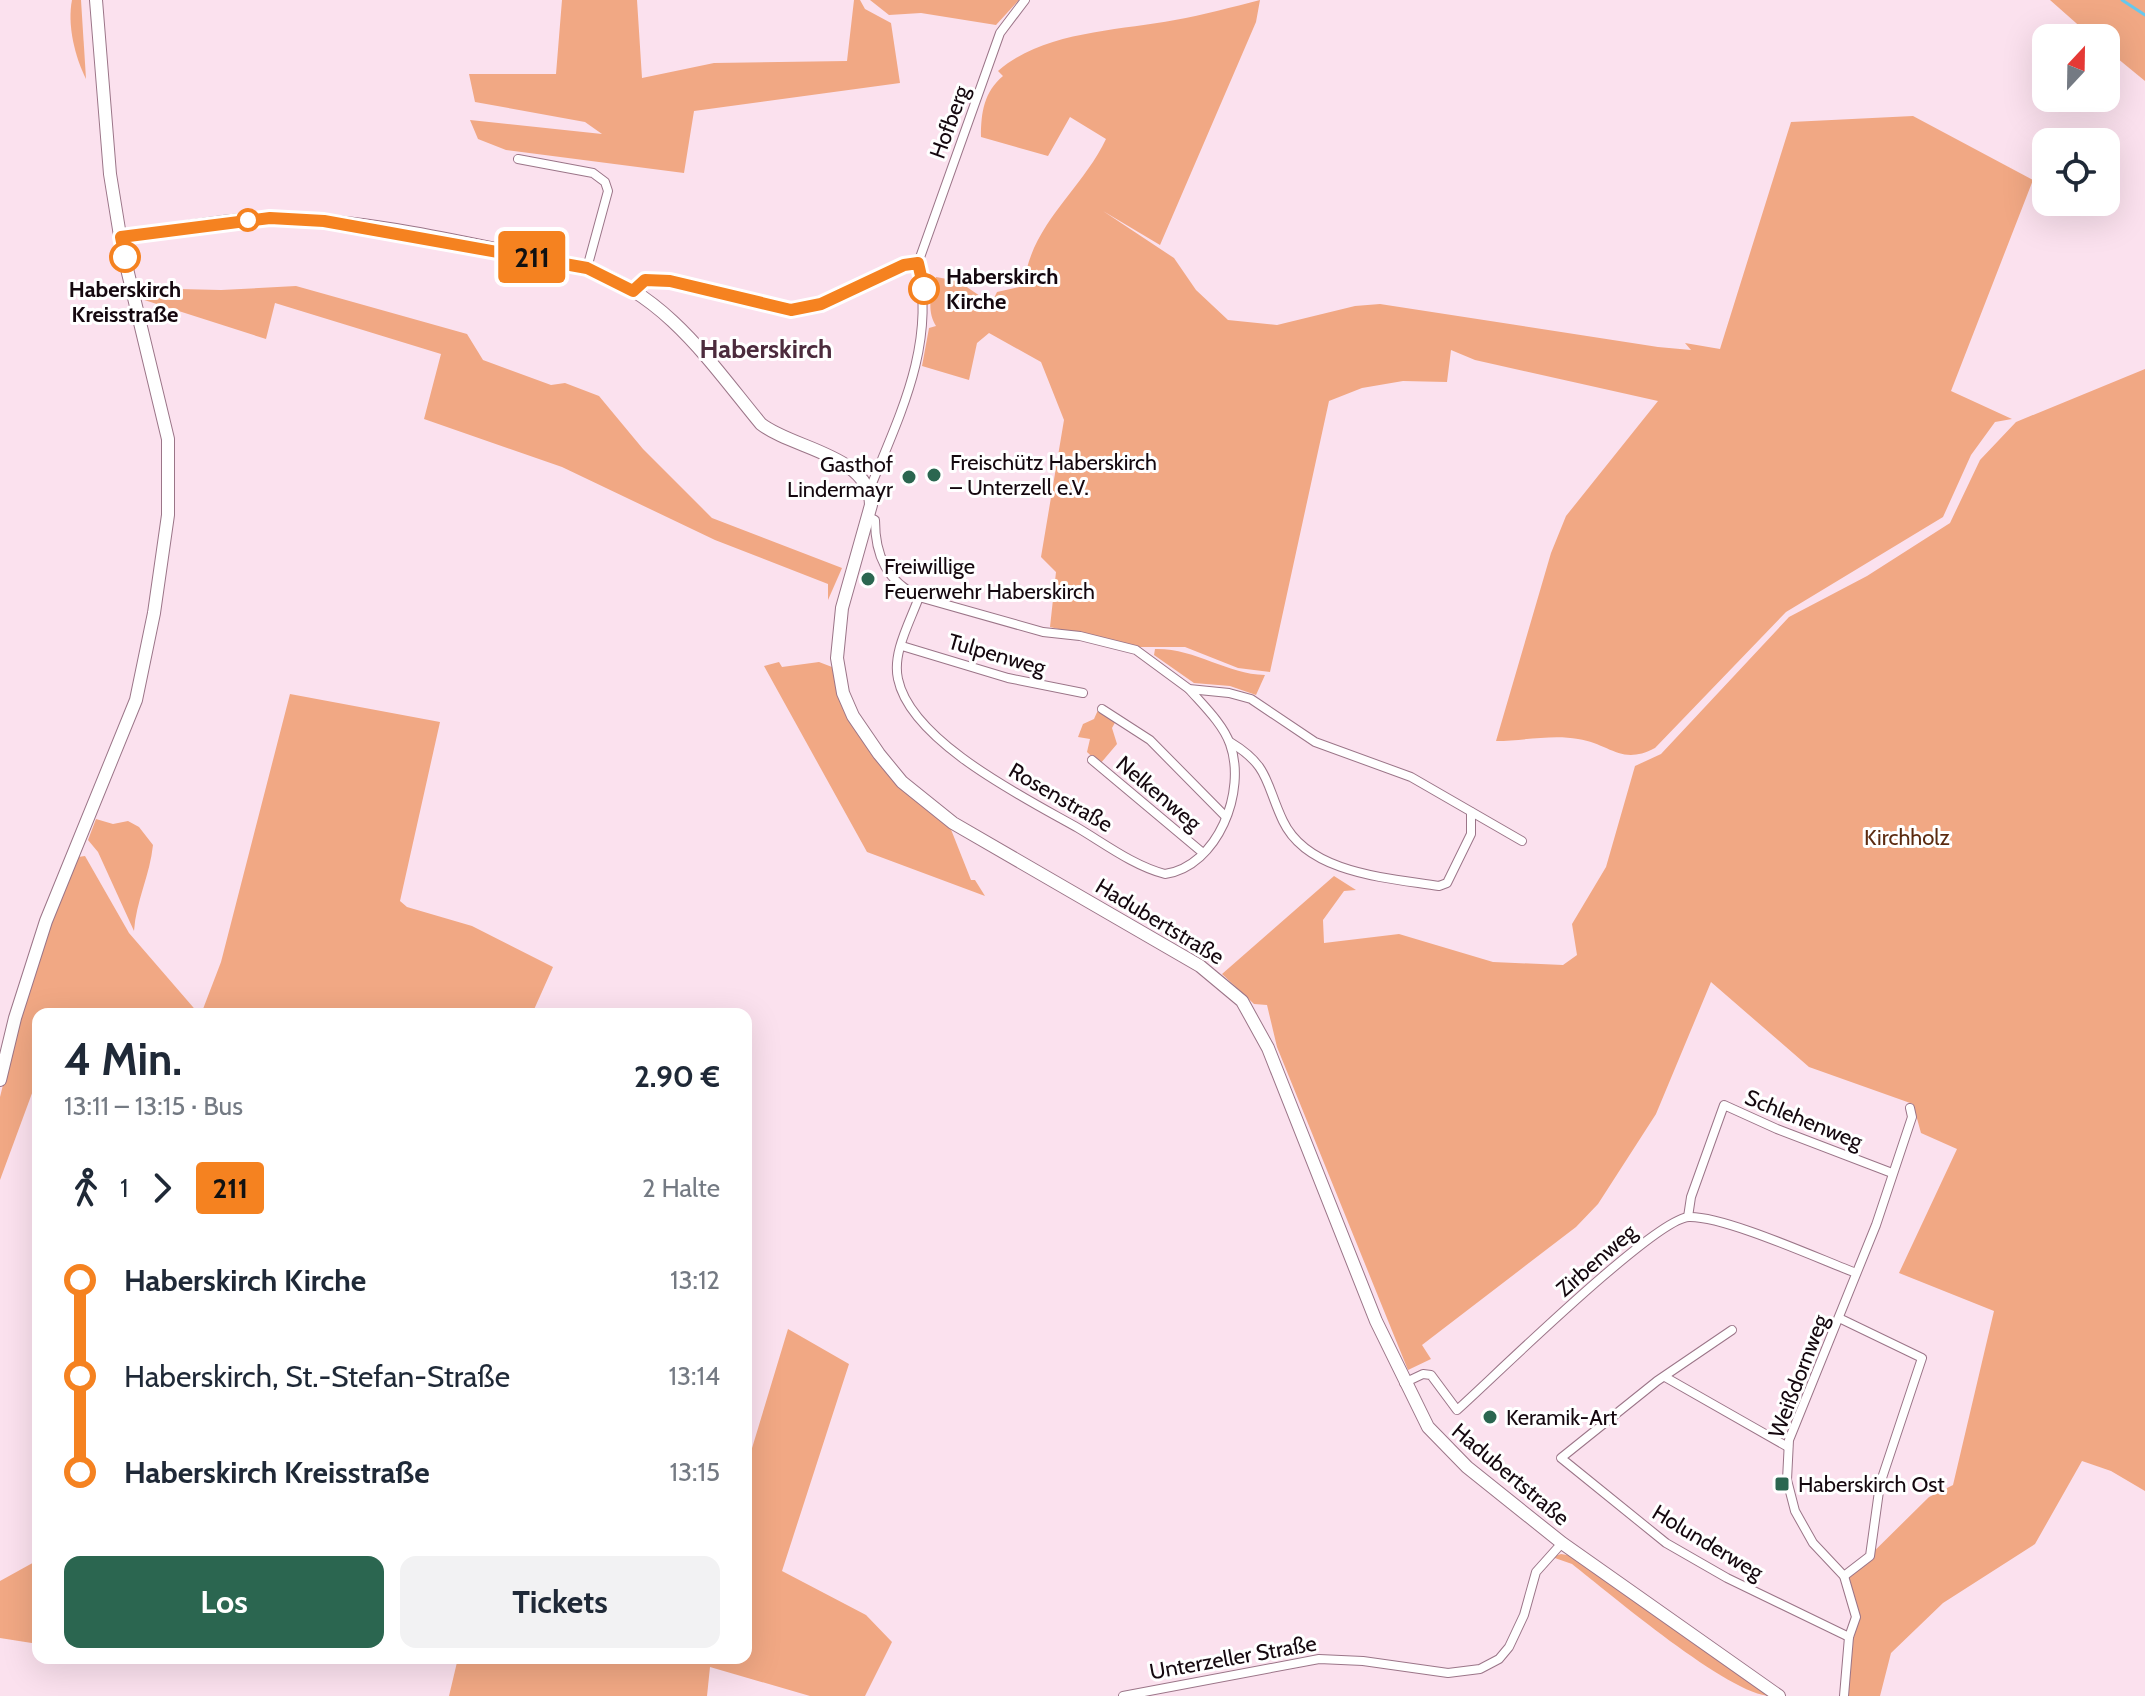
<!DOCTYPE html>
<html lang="de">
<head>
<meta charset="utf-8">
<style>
  :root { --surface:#fff; --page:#f2f2f3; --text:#1f2937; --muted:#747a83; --accent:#2b6650 }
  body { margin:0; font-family:Cabin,sans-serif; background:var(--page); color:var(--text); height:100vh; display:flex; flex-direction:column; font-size:30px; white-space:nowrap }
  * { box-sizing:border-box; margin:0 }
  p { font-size:26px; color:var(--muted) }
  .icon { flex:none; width:44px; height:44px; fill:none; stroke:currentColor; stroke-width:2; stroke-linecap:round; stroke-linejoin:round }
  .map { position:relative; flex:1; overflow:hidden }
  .drawer { position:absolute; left:32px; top:1008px; width:720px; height:656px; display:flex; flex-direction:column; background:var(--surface); border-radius:16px; box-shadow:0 8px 32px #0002 }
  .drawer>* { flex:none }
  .badge { padding:0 16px; border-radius:6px; font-size:28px; line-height:52px }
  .needle { width:52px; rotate:22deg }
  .fabs { position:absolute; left:2032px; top:24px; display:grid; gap:16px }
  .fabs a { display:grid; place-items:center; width:88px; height:88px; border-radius:16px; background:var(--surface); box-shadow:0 8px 32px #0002; font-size:40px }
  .map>.badge { position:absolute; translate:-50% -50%; box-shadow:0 0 0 4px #fff }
  .legs { display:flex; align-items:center; gap:12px; height:88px; padding:0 32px; font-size:26px }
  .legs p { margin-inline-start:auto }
  .overview { display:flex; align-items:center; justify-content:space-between; height:136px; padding:0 32px }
  h1 { font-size:44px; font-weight:700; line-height:60px }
  .button { display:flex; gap:16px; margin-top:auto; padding:16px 32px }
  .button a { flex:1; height:92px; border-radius:16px; background:var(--accent); color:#fff; font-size:32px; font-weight:700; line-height:92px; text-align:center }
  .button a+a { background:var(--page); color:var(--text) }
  ul { padding:0 32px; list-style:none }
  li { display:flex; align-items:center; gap:28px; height:96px; font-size:30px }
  li i { display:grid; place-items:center; width:12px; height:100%; margin:0 10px; background:currentColor }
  li i::after { content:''; width:20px; height:20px; margin:-10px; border:6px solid; border-radius:50%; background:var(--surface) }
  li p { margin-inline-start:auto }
  li:first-child i { background:linear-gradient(#0000 50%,currentColor 0) }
  li:last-child i { background:linear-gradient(currentColor 50%,#0000 0) }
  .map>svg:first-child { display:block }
  .green { fill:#f1a884 }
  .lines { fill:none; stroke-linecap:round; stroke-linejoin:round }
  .stream { stroke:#67c7ec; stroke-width:3 }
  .street-casing { stroke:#9b7588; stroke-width:10 }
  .secondary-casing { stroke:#9b7588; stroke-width:14 }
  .street { stroke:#fff; stroke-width:8 }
  .secondary { stroke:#fff; stroke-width:12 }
  .line-1-casing { stroke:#fff; stroke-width:18 }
  .line-1 { stroke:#f58220; stroke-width:12 }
  .stop-1-dot { fill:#fff; stroke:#f58220; stroke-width:4 }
  .poi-dot { fill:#2b6650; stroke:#fff; stroke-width:3 }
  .labels { text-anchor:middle; stroke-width:6; stroke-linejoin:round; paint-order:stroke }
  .street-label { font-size:22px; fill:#15080f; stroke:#fff }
  .stop-label { font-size:22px; font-weight:bold; fill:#15080f; stroke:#fff; text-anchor:start }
  .poi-label { font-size:22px; fill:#15080f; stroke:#fff; text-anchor:start }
  .park-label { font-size:22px; fill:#5c2b11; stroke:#fff }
  .quarter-label { font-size:26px; font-weight:bold; fill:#4c2b3d; stroke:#fff }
</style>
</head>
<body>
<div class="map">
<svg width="2145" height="1696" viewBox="0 0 2145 1696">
  <rect width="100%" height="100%" fill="#fbe1ee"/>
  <g class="green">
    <path d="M72,0H81L86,79C75,57 67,25 72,0Z"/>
    <polygon points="562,0 637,0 642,78 714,63 847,61 854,0 860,0 865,9 891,23 900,83 694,111 684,173 506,150 478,139 470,120 602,134 585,122 475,102 469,74 556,74"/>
    <polygon points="870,0 1019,0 996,25 921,13 889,15"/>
    <path d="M1260,0L1256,22L1160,245L1103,211L1174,258L1196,290L1228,320L1277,325L1355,306L1380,304L1658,347L1691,350L1685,343L1720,349L1791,122L1913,116L2033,180L1951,391L2012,419L1995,422L1971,455L1943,517L1786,612L1655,748C1621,766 1611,744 1578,739C1552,734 1523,741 1496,741L1551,553L1566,516L1658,401L1475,360L1451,350L1447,382L1403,381L1362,388L1329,401L1270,672L1238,668L1185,647H1136L1050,627L1056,572L1041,557L1064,420L1041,362L989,333L977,343L969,380L922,366L929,328L936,326C927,312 930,293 936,277L958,281L980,296L994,298L997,292L1024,286C1029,226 1082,190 1106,139L1070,117L1048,156L981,137C981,112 984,92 1003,76L998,71C1044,31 1117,31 1175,20C1204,15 1232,7 1260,0Z"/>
    <polygon points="2050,0 2145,0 2145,81 2106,49 2106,38 2093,38"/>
    <polygon points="296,286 467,334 483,360 551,385 565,383 599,396 643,449 712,518 842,568 828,600 828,584 715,540 562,467 424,419 441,354 275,303 266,339 138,298 137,288 221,290"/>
    <polygon points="2145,369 2145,1491 2111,1471 2082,1461 2035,1544 1943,1603 1891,1653 1880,1696 1847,1696 1853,1637 1859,1617 1848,1577 1929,1497 1953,1485 1994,1311 1899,1273 1957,1149 1921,1133 1913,1104 1809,1067 1711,982 1656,1114 1598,1204 1576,1227 1422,1345 1431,1359 1408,1370 1277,1047 1267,1005 1254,1004 1222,974 1334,876 1356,890 1344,891 1323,920 1324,943 1399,934 1493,962 1563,965 1577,955 1572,924 1606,867 1635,766 1661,754 1789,617 1867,576 1950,523 1980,460 2016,422"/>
    <path d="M1155,649C1195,648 1226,674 1265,675L1256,695L1230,686L1194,683L1154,655Z"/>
    <polygon points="779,662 782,667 819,662 832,667 852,719 950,827 971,880 975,880 985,896 867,852 764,666"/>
    <polygon points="290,694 440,722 400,901 407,907 472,926 553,967 532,1014 209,1014 203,1009 221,962"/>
    <polygon points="1098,710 1117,719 1112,728 1117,744 1100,764 1087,752 1090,739 1078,737 1083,724 1094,719"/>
    <path d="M96,819L113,824L128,821L139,827L153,845C150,875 136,901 134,931L98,852L88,840Z"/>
    <polygon points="85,856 129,933 199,1014 38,1014 38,1077 0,1180 0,1097 19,1020 51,923 78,857"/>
    <polygon points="788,1329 849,1364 782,1571 866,1615 892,1642 865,1696 810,1696 710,1667 707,1696 449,1696 458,1658 746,1658 746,1468"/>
    <path d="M1561,1554L1573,1556L1771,1696C1730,1696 1609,1593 1572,1564L1552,1557Z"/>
    <polygon points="38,1560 38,1644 0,1638 0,1581"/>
  </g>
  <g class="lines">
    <polyline class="stream" points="2122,0 2145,15"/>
    <g class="street-casing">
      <g id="street">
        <polyline points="518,159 593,173 605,182 608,191 587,268"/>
        <polyline points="918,263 1000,33 1025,0"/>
        <polyline points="633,291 645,280 670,281 791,310 821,304 882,274 918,263"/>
        <path d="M869,491C899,416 936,346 918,263"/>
        <path d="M869,517L875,520C875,556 887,581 919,597L1043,632L1080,636L1136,650L1189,689L1229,693L1251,699L1315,742L1411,777L1522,841"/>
        <path d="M919,597C910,622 892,653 898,679C911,742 1027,799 1078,828C1105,844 1134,866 1165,874C1218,866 1247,791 1230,744C1223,724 1203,705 1189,689"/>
        <polyline points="902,646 1008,678 1083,693"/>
        <polyline points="1102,709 1150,740 1226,817"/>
        <path d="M1230,742C1270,766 1265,783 1283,821C1308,874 1389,878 1439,886L1447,883L1471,834V812"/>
        <polyline points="1092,760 1203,853"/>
        <polyline points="1688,1217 1691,1197 1724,1105 1777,1129 1892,1173"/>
        <polyline points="1839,1318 1922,1358 1880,1484 1870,1556 1844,1576"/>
        <polyline points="1732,1330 1657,1381 1561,1458 1666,1543 1727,1578 1849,1637"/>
        <polyline points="1665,1377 1788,1447"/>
        <path d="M1404,1383L1423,1374L1431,1375L1457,1410C1492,1379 1655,1218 1689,1217C1725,1216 1819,1259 1856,1273"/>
        <polyline points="1123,1696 1319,1659 1363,1661 1448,1673 1480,1669 1499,1659 1509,1647 1524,1615 1536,1572 1562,1543"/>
        <polyline points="1844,1696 1849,1637 1856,1617 1844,1576 1813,1543 1795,1511 1787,1480 1789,1440 1876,1225 1912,1117 1910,1108"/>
      </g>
    </g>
    <g class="secondary-casing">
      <g id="secondary">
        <path d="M121,237C179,230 239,215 297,219C389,223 497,250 587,268C668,297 709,361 761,424C793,449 870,455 871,505L842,608L837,658L843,693L853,716L879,754L902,782L953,823L1200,966L1242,1001L1268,1048L1376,1321L1428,1427L1467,1467L1562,1543L1779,1696"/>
        <polyline points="0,1080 15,1018 46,921 136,700 154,613 168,515 168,439 122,248 110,174 96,0"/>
      </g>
    </g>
    <use href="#street" class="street"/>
    <use href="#secondary" class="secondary"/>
  </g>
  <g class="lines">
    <g class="line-1-casing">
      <polyline id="line-1" points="125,257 121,237 270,218 324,221 587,268 633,291 645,280 670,281 791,310 821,304 904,265 918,263 924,289"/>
    </g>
    <use href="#line-1" class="line-1"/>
  </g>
  <g class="stop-1-dot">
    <circle cx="248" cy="220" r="10"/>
    <circle cx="125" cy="257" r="14"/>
    <circle cx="924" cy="289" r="14"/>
  </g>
  <g class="poi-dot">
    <circle cx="934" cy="475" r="8"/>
    <circle cx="909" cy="477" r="8"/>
    <circle cx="868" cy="579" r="8"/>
    <circle cx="1490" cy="1417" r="8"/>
    <rect x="1774" y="1476" width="16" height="16" rx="4"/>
  </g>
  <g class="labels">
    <g class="street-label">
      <text transform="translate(949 122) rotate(-70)" y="8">Hofberg</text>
      <text transform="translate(997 654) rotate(16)" y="8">Tulpenweg</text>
      <text transform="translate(1159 793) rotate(40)" y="8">Nelkenweg</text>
      <text transform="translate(1061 797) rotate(30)" y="8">Rosenstraße</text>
      <text transform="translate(1160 921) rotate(31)" y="8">Hadubertstraße</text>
      <text transform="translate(1804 1119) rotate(22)" y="8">Schlehenweg</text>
      <text transform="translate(1596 1260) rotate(-41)" y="8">Zirbenweg</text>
      <text transform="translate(1798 1376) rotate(-69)" y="8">Weißdornweg</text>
      <text transform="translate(1511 1474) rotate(40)" y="8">Hadubertstraße</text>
      <text transform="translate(1708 1542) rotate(31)" y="8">Holunderweg</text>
      <text transform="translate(1233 1657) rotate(-10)" y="8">Unterzeller Straße</text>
    </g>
    <g class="stop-label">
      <text x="946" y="284">Haberskirch<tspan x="946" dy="25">Kirche</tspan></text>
      <text x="125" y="297" text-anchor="middle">Haberskirch<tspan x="125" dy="25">Kreisstraße</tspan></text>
    </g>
    <g class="poi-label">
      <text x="950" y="470">Freischütz Haberskirch<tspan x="950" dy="25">– Unterzell e.V.</tspan></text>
      <text x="893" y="472" text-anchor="end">Gasthof<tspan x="893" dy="25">Lindermayr</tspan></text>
      <text x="884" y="574">Freiwillige<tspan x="884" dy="25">Feuerwehr Haberskirch</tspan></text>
      <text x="1506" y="1425">Keramik-Art</text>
      <text x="1798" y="1492">Haberskirch Ost</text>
    </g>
    <g class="park-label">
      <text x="1907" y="845">Kirchholz</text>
    </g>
    <g class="quarter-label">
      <text x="766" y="358">Haberskirch</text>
    </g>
  </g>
</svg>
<div class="fabs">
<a><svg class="needle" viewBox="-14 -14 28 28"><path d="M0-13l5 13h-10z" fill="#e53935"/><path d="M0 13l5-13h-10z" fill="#747a83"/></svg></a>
<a><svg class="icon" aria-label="locate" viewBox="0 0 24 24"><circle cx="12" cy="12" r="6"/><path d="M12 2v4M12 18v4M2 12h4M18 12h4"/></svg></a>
</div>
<b class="badge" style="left:532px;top:257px;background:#f58220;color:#111">211</b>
<section class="drawer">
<div class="overview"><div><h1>4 Min.</h1><p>13:11 – 13:15 · Bus</p></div><b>2.90 €</b></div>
<div class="legs"><svg class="icon" aria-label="walk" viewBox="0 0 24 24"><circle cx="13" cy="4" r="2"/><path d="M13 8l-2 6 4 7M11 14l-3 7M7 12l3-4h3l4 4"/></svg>1<svg class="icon" aria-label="forward" viewBox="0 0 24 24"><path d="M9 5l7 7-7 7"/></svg><b class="badge" style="background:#f58220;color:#111">211</b><p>2 Halte</p></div>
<ul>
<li><i style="color:#f58220"></i><b>Haberskirch Kirche</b><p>13:12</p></li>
<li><i style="color:#f58220"></i><span>Haberskirch, St.-Stefan-Straße</span><p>13:14</p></li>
<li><i style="color:#f58220"></i><b>Haberskirch Kreisstraße</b><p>13:15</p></li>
</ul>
<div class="button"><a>Los</a><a>Tickets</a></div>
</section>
</div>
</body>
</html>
